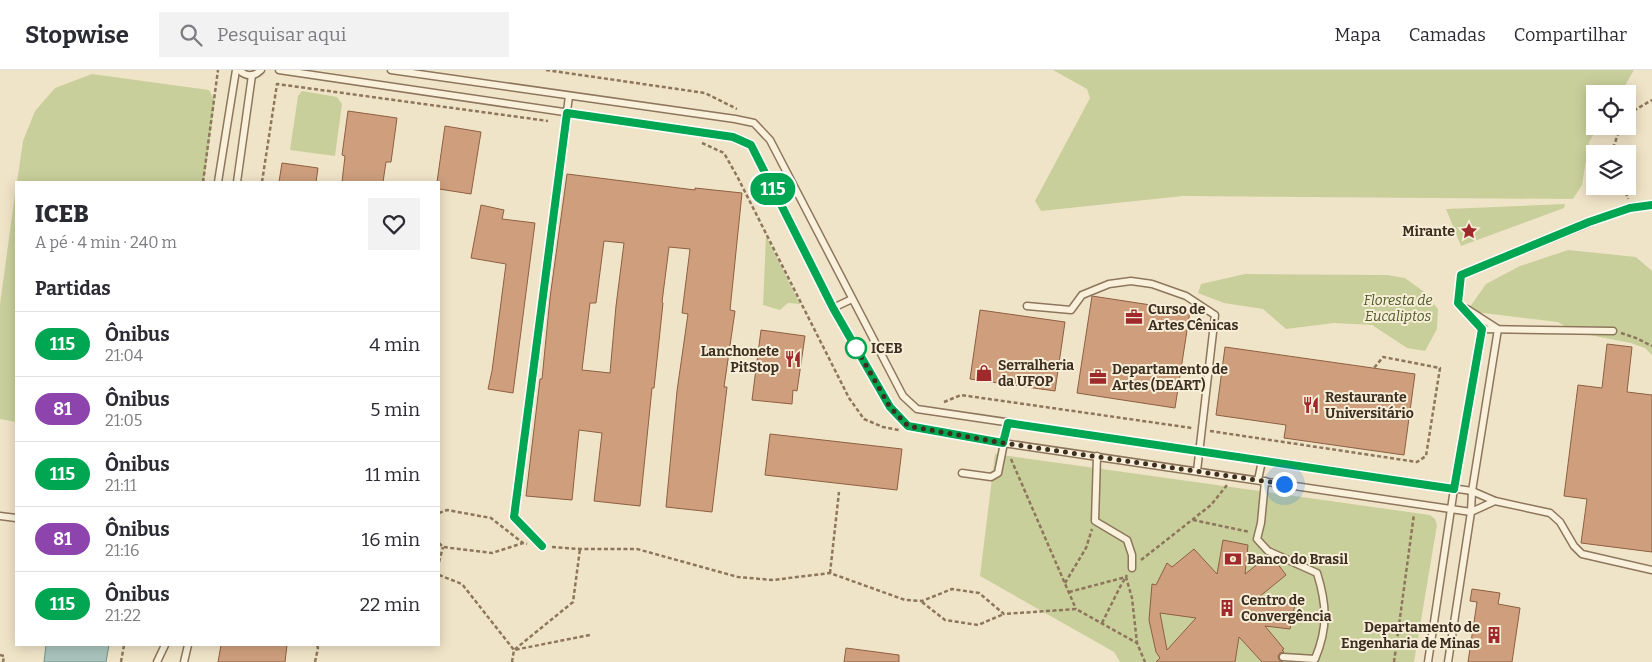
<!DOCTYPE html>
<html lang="pt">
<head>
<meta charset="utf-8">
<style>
  :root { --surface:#fff; --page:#f2f2f3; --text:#2b2b33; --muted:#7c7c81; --line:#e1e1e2 }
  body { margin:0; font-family:Bitter,serif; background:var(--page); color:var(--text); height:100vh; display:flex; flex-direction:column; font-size:19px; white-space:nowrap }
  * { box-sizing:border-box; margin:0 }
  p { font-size:16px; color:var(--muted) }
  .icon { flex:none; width:28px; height:28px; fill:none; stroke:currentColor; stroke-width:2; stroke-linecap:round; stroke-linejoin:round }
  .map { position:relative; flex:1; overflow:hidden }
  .panel { position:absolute; left:15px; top:111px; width:425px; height:465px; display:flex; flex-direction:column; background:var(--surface); border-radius:0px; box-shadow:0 2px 12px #0003 }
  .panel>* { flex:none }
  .badge { padding:0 10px; border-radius:16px; font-size:18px; line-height:32px }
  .tools { position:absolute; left:1586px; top:15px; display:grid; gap:10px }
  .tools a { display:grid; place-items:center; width:50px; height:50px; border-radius:0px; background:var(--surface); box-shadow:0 2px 12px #0003; font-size:25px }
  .you { position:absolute; width:25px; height:25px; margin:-12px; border:4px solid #fff; border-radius:50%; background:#1a73e8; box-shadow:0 0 0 8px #1a73e833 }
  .map>.badge { position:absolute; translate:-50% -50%; box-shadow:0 0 0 2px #fff }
  h2 { padding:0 20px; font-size:19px; line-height:45px }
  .round { display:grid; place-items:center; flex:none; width:52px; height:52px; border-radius:0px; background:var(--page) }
  .overview { display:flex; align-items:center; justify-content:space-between; height:85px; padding:0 20px }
  h1 { font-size:24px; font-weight:800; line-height:38px }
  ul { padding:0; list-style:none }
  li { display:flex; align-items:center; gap:15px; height:65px; padding:0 20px; border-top:1px solid var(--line) }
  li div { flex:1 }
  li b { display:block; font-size:19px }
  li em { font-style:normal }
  li .badge { min-width:55px; font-weight:700; text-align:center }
  header { display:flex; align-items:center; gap:30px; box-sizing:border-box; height:70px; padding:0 25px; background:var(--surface); border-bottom:1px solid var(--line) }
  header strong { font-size:24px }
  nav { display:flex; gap:28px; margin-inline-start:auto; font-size:18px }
  .search { width:350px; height:45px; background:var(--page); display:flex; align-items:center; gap:12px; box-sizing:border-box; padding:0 18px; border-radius:0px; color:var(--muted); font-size:19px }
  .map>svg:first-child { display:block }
  .green { fill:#c9cf9b }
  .water { fill:#a9c4bc; stroke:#6f938a }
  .building { fill:#cf9f7d; stroke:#8d5f41; fill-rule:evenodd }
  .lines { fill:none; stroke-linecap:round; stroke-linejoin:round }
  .service-casing { stroke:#8d765c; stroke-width:9 }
  .path { stroke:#8d765c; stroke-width:2.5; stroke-dasharray:4 2.5; stroke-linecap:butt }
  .service { stroke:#faf1dc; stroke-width:6 }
  .line-casing { stroke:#fff; stroke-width:11 }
  .line { stroke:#00a651; stroke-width:8 }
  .walk { stroke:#3d2e20; stroke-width:5; stroke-dasharray:0 9 }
  .stop-dot { fill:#fff; stroke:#00a651; stroke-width:2.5 }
  .labels { text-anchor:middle; stroke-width:4; stroke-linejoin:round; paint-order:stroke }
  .poi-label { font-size:14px; font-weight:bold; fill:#3d2e20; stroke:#f7eed8; text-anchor:start }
  .park-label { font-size:14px; font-style:italic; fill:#4d5a26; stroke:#f7eed8 }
  .stop-label { font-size:14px; font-weight:bold; fill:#3d2e20; stroke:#f7eed8; text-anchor:start }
</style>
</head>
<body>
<header>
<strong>Stopwise</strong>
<div class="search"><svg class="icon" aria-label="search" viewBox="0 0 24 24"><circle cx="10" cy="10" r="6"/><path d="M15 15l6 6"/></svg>Pesquisar aqui</div>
<nav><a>Mapa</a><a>Camadas</a><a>Compartilhar</a></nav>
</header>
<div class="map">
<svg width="1652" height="592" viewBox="0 0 1652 592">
  <rect width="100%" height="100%" fill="#f0e4c8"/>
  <g class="green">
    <polygon points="1053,0 1634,0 1620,24 1595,24 1595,56 1599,56 1589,72 1582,115 1573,129 1183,126 1041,141 1035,131 1090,28 1087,19"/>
    <polygon points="92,4 209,20 215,31 204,112 17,112 23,71 35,41 55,18"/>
    <polygon points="302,21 337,27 342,34 335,86 290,80 298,26"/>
    <polygon points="16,117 16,352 0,349 0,234"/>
    <polygon points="1565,134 1564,138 1461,176 1446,139"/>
    <polygon points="766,166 800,234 788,233 780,240 763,235"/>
    <polygon points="1568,180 1636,187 1652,201 1652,285 1645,278 1631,273 1574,262 1558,252 1467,241 1486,214 1520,196"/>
    <polygon points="1245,204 1387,205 1405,208 1423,221 1438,239 1437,259 1425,281 1407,278 1372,255 1334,253 1286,259 1263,239 1224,233 1198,223 1201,214"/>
    <polygon points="995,384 1430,445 1435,449 1437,455 1414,592 1120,592 1114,582 980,506"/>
  </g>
  <polygon class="water" points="46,575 109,575 106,592 44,592"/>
  <g class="building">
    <polygon points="348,41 397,48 391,92 386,92 383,112 342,112 345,86 342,85"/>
    <polygon points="445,56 481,62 471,124 439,119 439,112 437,112"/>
    <polygon points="282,93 318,98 316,112 279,112"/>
    <path d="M567,104L695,120V118L742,123L730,240L735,241L724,317H727L712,442L666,437L677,321L688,244L682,243L690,179L669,177L662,232L663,233L654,318H652L640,436L594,431L602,363L579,360L572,430L526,426L540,309H542L550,228ZM604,171L624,173L616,236L610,303L582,300L590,233H596Z"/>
    <polygon points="481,135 504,140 502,149 535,153 513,323 488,319 492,301 506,194 471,188"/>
    <polygon points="1092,226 1190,241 1175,338 1077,323"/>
    <polygon points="980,240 1065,252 1055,321 970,309"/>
    <polygon points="761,260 805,266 797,321 793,320 792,334 752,330"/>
    <polygon points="1607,274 1632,277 1627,322 1652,325 1652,482 1581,473 1587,429 1564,426 1578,315 1602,318"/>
    <polygon points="1225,277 1415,304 1404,385 1284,368 1286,355 1216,345"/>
    <polygon points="770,364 902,379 897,420 765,405"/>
    <path d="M1223,470L1248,475L1245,504L1268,486L1274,489L1286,505L1259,527L1295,534L1290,559L1265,556L1284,579L1282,580L1284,582L1280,583L1278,586L1279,590L1283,592H1262L1239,567L1235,592H1156L1160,588L1156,582L1149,550L1152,514L1156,515L1167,493L1172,497L1194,479L1217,504ZM1160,543L1196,548L1167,580Z"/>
    <polygon points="1472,519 1500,523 1498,534 1520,538 1512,592 1468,592 1477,532 1470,531"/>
    <polygon points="221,575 287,575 285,592 218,592"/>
    <polygon points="846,578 899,585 899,592 844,592"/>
  </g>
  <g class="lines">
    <g class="service-casing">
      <g id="service">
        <path d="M239,0C246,7 254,7 261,0"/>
        <polyline points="279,0 733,67 751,75 833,238 890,337 908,356 1003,373 1471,442 1495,431"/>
        <polyline points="391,0 735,49 754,53 770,70 903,326 917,339 1472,421 1495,431 1550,443 1560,452 1574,476 1582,484 1652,500"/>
        <polyline points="218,112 236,0"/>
        <polyline points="237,112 252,5"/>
        <polyline points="1027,236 1071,240 1082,225 1109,214 1131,211 1152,214 1186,226 1215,245 1197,401"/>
        <polyline points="833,238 852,229"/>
        <polyline points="1613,261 1482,259 1458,233 1461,205 1589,153 1630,138 1652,135"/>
        <polyline points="1097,386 1095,451 1127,470 1132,485 1132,498"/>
        <polyline points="962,403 991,407 998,403 1008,353"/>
        <polyline points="1258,410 1262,391"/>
        <path d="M1265,411L1261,453L1257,469L1268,481L1317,503C1327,535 1328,558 1315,589L1283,587"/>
        <polyline points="0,446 16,448"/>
        <polyline points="542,476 514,447 569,26"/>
        <polyline points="157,592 165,575"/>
        <polyline points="184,592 188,575"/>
        <polyline points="1428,592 1454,419 1482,259"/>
        <polyline points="1448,592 1471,442 1472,421 1498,259 1467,239"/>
      </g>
    </g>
    <g class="path">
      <polyline points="546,0 705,23 737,39"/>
      <polyline points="1628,44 1652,30"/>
      <polyline points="702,73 724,83 738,108 849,328 864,349 883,357 899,360"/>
      <polyline points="1615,84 1613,78 1621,56"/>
      <polyline points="203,112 218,0"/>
      <polyline points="262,112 277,14 548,51"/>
      <polyline points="1624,116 1628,129"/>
      <polyline points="1621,263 1636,268 1652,276"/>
      <polyline points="944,332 961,325 1192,358"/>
      <polyline points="1210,361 1417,392 1426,386 1440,298 1383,287 1374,298"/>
      <polyline points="1011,389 1076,539"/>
      <polyline points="439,443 447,440 491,448 523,473"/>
      <polyline points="1193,450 1250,462"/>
      <polyline points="439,473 443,477 492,483 523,473 527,474"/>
      <polyline points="552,477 580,479 637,479 738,507 773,510 830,503 905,530 922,531 952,519 979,523 1004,544 1076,539 1137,573 1145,592"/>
      <polyline points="1141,490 1211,435 1227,415"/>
      <polyline points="439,492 443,477"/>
      <polyline points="830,503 839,422"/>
      <polyline points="439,505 462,514 514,580 590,565"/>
      <polyline points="1065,513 1086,478 1092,459"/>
      <polyline points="1069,522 1126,507 1132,528 1137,573"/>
      <polyline points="922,532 945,550 978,555 1004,544"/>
      <polyline points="1102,553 1120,517 1127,505"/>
      <polyline points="0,585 4,586 3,592"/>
      <polyline points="121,592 124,575"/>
      <polyline points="315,592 318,578 317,575"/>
      <polyline points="512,592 514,580 573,532 580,479"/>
      <polyline points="1394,592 1414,444"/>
    </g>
    <use href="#service" class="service"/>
  </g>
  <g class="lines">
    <g class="line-casing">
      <polyline id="line" points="542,476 514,447 567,43 733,67 751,75 833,238 890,337 908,356 1003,373 1008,353 1454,419 1482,259 1458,233 1461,205 1589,152 1630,138 1652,135"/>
    </g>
    <use href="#line" class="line"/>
    <polyline class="walk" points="856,278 852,271 890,337 908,356 1003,373 1284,414"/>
  </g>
  <defs>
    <g id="sight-bare" transform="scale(1.35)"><path d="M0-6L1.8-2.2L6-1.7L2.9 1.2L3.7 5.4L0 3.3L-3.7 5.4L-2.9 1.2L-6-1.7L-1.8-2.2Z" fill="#9e2a2b" stroke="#f7eed8" stroke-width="2.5" paint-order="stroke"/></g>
    <g id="office-bare" transform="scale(1.35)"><path d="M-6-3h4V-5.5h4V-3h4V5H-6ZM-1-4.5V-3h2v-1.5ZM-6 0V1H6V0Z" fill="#9e2a2b" stroke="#f7eed8" stroke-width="2.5" paint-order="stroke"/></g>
    <g id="restaurant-bare" transform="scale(1.35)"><path d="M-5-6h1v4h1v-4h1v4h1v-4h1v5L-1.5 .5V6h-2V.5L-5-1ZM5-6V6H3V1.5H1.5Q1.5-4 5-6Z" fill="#9e2a2b" stroke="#f7eed8" stroke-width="2.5" paint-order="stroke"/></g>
    <g id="shop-bare" transform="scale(1.35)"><path d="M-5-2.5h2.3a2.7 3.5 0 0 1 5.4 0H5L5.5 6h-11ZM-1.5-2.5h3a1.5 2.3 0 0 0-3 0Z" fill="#9e2a2b" stroke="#f7eed8" stroke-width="2.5" paint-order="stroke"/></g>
    <g id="bank-bare" transform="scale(1.35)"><path d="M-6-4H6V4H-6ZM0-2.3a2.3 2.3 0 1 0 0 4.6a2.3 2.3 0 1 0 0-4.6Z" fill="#9e2a2b" stroke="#f7eed8" stroke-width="2.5" paint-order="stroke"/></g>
    <g id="building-bare" transform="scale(1.35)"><path d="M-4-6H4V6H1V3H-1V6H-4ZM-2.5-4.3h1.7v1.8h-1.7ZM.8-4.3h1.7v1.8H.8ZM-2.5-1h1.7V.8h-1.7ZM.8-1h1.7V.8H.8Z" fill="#9e2a2b" stroke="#f7eed8" stroke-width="2.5" paint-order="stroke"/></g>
  </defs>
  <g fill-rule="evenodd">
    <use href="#sight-bare" x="1469" y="161"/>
    <use href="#office-bare" x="1134" y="247"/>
    <use href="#restaurant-bare" x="793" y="289"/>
    <use href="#shop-bare" x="984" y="303"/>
    <use href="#office-bare" x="1098" y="307"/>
    <use href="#restaurant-bare" x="1311" y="335"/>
    <use href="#bank-bare" x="1233" y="489"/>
    <use href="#building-bare" x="1227" y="538"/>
    <use href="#building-bare" x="1494" y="565"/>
  </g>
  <circle class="stop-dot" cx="856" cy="278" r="10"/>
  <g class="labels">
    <g class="poi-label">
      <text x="1455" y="166" text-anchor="end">Mirante</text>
      <text x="1148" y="244">Curso de<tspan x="1148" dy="16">Artes Cênicas</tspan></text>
      <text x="779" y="286" text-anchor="end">Lanchonete<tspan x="779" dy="16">PitStop</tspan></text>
      <text x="998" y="300">Serralheria<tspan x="998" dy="16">da UFOP</tspan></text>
      <text x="1112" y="304">Departamento de<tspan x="1112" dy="16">Artes (DEART)</tspan></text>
      <text x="1325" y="332">Restaurante<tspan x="1325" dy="16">Universitário</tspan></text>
      <text x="1247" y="494">Banco do Brasil</text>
      <text x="1241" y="535">Centro de<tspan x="1241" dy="16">Convergência</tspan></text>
      <text x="1480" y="562" text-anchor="end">Departamento de<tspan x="1480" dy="16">Engenharia de Minas</tspan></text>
    </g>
    <g class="park-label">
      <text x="1398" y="235">Floresta de<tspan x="1398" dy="16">Eucaliptos</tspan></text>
    </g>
    <g class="stop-label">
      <text x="871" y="283">ICEB</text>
    </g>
  </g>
</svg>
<div class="tools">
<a><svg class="icon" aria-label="locate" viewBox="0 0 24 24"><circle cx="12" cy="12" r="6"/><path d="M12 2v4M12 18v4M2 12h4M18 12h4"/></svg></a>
<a><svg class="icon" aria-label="layers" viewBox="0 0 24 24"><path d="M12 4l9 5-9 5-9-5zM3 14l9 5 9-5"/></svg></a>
</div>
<div class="you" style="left:1284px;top:414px"></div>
<b class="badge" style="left:773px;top:119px;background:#00a651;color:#fff">115</b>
<section class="panel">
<div class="overview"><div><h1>ICEB</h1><p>A pé · 4 min · 240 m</p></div><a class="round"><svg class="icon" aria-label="heart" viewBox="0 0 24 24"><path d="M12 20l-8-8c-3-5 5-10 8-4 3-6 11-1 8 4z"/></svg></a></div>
<h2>Partidas</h2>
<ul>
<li><span class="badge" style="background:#00a651;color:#fff">115</span><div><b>Ônibus</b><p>21:04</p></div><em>4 min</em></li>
<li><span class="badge" style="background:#8e44ad;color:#fff">81</span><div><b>Ônibus</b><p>21:05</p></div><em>5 min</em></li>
<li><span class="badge" style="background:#00a651;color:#fff">115</span><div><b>Ônibus</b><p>21:11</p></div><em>11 min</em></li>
<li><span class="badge" style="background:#8e44ad;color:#fff">81</span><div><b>Ônibus</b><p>21:16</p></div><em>16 min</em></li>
<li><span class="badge" style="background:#00a651;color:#fff">115</span><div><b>Ônibus</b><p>21:22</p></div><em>22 min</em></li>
</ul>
</section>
</div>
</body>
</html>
